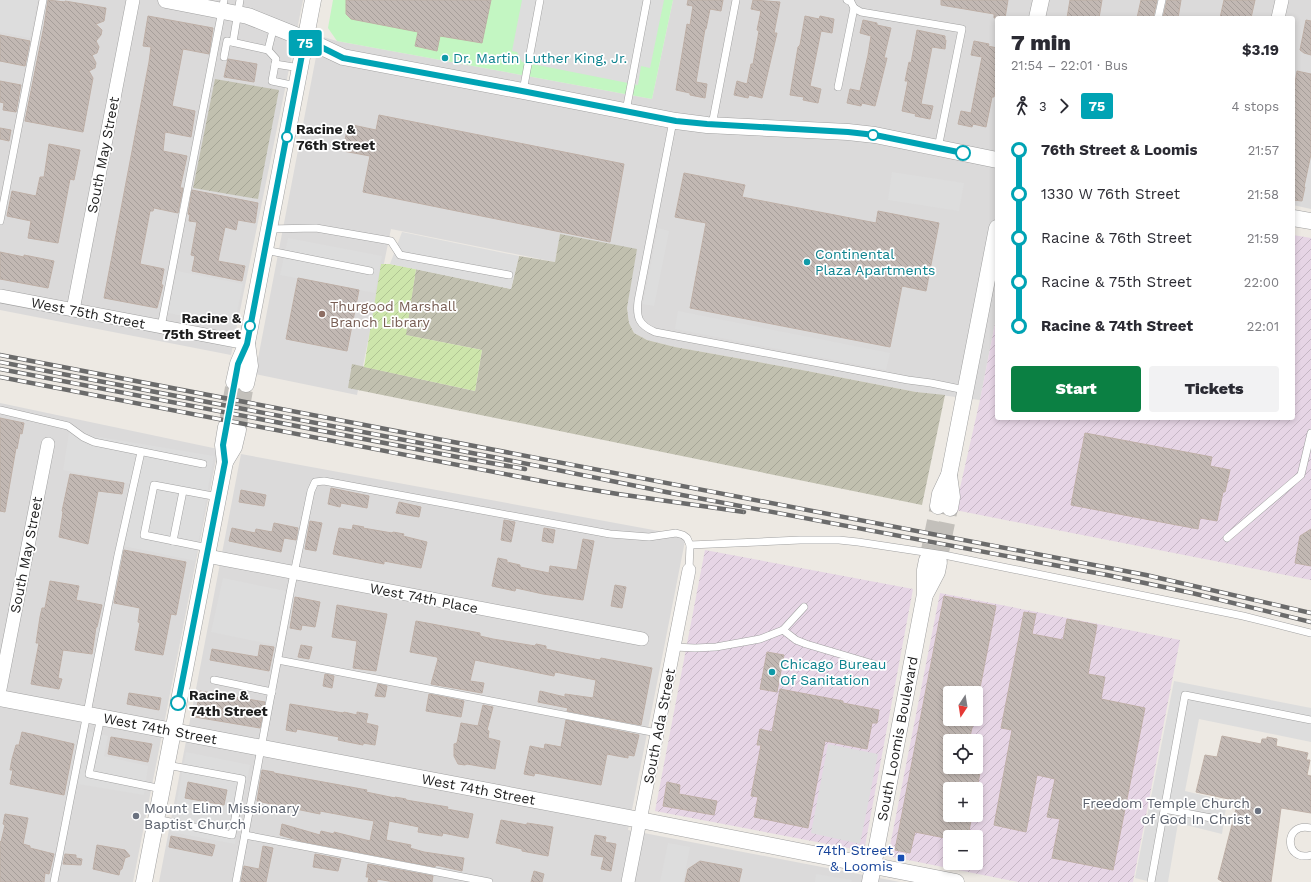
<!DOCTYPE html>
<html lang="en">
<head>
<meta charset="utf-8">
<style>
  :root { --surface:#fff; --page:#f2f2f3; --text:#2b2b33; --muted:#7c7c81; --accent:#0b8043 }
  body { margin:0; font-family:"Work Sans",sans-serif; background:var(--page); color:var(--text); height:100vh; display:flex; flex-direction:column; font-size:15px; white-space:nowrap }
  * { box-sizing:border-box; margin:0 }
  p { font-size:13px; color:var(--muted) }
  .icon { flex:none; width:22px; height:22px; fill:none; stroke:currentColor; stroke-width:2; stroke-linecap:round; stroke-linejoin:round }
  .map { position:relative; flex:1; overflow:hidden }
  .side { position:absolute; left:995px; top:16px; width:300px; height:404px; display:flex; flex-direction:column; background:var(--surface); border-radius:4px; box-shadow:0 2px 6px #0003 }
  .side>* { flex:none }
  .badge { padding:0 8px; border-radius:3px; font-size:14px; line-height:26px }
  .needle { width:26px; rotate:192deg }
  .tools { position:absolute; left:943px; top:686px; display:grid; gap:8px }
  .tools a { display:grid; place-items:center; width:40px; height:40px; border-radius:4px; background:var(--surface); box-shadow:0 2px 6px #0003; font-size:20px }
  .map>.badge { position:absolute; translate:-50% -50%; box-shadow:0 0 0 2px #fff }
  .legs { display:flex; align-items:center; gap:6px; height:44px; padding:0 16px; font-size:13px }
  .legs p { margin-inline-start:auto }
  .head { display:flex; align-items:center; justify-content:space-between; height:68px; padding:0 16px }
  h1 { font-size:22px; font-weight:800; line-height:30px }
  .primary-button { display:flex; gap:8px; margin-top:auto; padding:8px 16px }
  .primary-button a { flex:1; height:46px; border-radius:4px; background:var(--accent); color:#fff; font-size:16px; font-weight:800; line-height:46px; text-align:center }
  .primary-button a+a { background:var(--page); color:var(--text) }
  ul { padding:0 16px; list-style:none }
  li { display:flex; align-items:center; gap:14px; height:44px; font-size:15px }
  li i { display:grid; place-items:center; width:6px; height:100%; margin:0 5px; background:currentColor }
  li i::after { content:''; width:10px; height:10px; margin:-5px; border:3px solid; border-radius:50%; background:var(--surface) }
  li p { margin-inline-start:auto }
  li:first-child i { background:linear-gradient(#0000 50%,currentColor 0) }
  li:last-child i { background:linear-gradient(currentColor 50%,#0000 0) }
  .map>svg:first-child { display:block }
  .residential { fill:#dbdada }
  .industrial { fill:url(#industrial-furrows); fill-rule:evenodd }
  .construction { fill:url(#construction-furrows) }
  .park { fill:#c3f6c2 }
  .garden { fill:url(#garden-furrows) }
  .parking { fill:#ddd }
  .building { fill:url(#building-back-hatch); stroke:#beafa6 }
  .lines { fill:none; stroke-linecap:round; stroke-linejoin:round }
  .tertiary-tunnel { stroke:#c3c0bb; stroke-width:16; stroke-dasharray:16 8; stroke-linecap:butt }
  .service-casing { stroke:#a1a1a1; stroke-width:8 }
  .minor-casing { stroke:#a1a1a1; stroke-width:14 }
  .tertiary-casing { stroke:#a1a1a1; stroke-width:17 }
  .service { stroke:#fff; stroke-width:7 }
  .minor { stroke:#fff; stroke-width:13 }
  .tertiary { stroke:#fff; stroke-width:16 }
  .rail-casing { stroke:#6b6b6b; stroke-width:4.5 }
  .rail { stroke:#fff; stroke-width:3; stroke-dasharray:9; stroke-linecap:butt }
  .line-1-casing { stroke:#fff; stroke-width:9 }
  .line-1 { stroke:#00a3b4; stroke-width:6 }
  .culture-dot { fill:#0f9aa8; stroke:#fff; stroke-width:1.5 }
  .stop-1-dot { fill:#fff; stroke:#00a3b4; stroke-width:2 }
  .education-dot { fill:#8d6e63; stroke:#fff; stroke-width:1.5 }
  .worship-dot { fill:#6b7280; stroke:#fff; stroke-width:1.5 }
  .transit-dot { fill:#1a4fb4; stroke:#fff; stroke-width:1.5 }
  .labels { text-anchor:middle; stroke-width:3.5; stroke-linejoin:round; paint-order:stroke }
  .culture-label { font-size:14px; fill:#0d838f; stroke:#fff; text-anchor:start }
  .stop-label { font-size:14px; font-weight:bold; fill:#1d1d1d; stroke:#fff; text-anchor:start }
  .street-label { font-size:14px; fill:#1d1d1d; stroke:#fff }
  .education-label { font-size:14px; fill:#785e54; stroke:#fff; text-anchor:start }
  .worship-label { font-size:14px; fill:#5b616d; stroke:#fff; text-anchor:end }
  .transit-label { font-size:14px; fill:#164399; stroke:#fff; text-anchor:end }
</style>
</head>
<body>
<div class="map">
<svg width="1311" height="882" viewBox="0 0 1311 882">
  <defs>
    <pattern id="industrial-furrows" width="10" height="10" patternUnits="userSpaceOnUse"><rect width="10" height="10" fill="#e6d5e5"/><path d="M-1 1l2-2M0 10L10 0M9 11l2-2" fill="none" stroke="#c5b6c4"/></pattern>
    <pattern id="construction-furrows" width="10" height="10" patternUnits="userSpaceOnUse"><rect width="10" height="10" fill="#c1c0af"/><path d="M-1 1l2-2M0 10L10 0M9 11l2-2" fill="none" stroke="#a5a596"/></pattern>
    <pattern id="garden-furrows" width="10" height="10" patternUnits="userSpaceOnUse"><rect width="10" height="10" fill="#cde5ab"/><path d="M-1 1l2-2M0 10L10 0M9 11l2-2" fill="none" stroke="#b0c493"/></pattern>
    <pattern id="building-back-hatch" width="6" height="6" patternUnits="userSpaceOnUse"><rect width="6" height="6" fill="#c2b8b3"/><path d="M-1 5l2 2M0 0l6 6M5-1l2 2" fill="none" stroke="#a69e9a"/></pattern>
  </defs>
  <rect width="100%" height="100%" fill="#ede9e3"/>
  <g class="residential">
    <polygon points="0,0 303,0 231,355 0,310"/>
    <polygon points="673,0 1311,0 1311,209 1293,205 1293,18 997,18 997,313 980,400 916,392 802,370 675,347 647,340 634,333 629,323 627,308 630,288 560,234 555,262 391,229 357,395 255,374 320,36 337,41 652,99"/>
    <polygon points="0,403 218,449 133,882 0,882"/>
    <polygon points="241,454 686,536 628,830 900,882 159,882"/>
  </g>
  <g class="industrial">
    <polygon points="1293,235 1311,238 1311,580 955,510 980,400 997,313 997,418 1293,418"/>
    <polygon points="705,550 913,589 864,851 655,811"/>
    <path d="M940,593L1180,640L1133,882H1018L888,856ZM950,693H976V719H950ZM950,741H976V767H950ZM950,789H976V815H950ZM950,837H976V863H950Z"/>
  </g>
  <g class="construction">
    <polygon points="215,79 279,90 258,199 193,188"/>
    <polygon points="560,234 637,249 627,308 629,323 634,333 647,340 675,347 802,370 916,392 945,395 922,505 348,388 352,364 475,391 482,350 405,335 416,269 511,289 519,256 555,262"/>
  </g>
  <polygon class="park" points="333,0 673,0 652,99 337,41 328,28"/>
  <polygon class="garden" points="381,264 390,264 416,269 406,335 482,350 475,391 364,367"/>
  <g class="parking">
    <polygon points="0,0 38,0 30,38 0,32"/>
    <polygon points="522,0 664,0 650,68 641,66 638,85 522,62 517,52 512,51"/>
    <polygon points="892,172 964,183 959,211 888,200"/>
    <polygon points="658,228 669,231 654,306 643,304"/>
    <polygon points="402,232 519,256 511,289 390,264"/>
    <polygon points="288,238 382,256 375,293 280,275"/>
    <polygon points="177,271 243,284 234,326 168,313"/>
    <polygon points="678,311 890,353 886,370 675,329"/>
    <polygon points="69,432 214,456 195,561 124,546 137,485 63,470"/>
    <polygon points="223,578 286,591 275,645 211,632"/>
    <polygon points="1174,681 1311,708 1311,742 1199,719 1185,791 1227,801 1222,834 1178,823 1168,882 1151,882 1135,878"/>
    <polygon points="88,731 108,736 104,756 148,766 144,795 78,784"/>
    <polygon points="828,744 878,754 860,844 811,833"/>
    <polygon points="186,752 250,765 235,844 171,832"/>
    <polygon points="668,843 690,847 683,882 660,882"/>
    <polygon points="816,874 852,880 851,882 815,882"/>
  </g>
  <g class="building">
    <polygon points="48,0 65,2 65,1 106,8 104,21 96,24 102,30 101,35 96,41 99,47 97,53 92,55 96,63 95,68 89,71 93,78 83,132 25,121 44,26"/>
    <polygon points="346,0 491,0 482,43 440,36 437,51 415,46 418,32 351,19 346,14"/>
    <polygon points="688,0 723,0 721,11 710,9 706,29 705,29 696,82 707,84 705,98 690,95 690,93 676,90 687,24 690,25 693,6 687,5"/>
    <polygon points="753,0 780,2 774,33 777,33 762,98 749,95 748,98 734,95 737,81 747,84 751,64 753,64 759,31 757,30 761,11 751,9"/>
    <polygon points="941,0 1008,0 1005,18 994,18 994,14 941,5"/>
    <polygon points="1070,0 1102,0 1099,18 1067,18"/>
    <polygon points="1141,0 1157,0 1153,18 1137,18"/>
    <polygon points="1167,0 1181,0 1178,18 1163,18"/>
    <polygon points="1224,0 1255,0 1251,18 1220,18"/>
    <polygon points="148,16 213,28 209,54 183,49 172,106 195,111 191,137 165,132 163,151 187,156 180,188 183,188 178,213 154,208 153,211 150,211 140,264 164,269 161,285 163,285 157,308 104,298 149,62 151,47 143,46"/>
    <polygon points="805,16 819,19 820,16 834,19 832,33 821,31 810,86 821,89 818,103 803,100 804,97 790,95 798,47 800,45"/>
    <polygon points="863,20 877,23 877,25 891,28 884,58 887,58 875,106 862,103 861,106 847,103 850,89 860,91 868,55 871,36 860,33"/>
    <polygon points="1306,20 1311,21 1311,55 1304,53 1300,50"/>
    <polygon points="917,30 945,36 945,40 946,40 945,49 932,47 921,104 933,106 930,119 915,116 916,114 902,111 908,81 905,81 909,62 911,63"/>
    <polygon points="0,35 30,41 25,66 0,61"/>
    <polygon points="974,41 989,44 988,46 997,48 997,80 994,97 992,97 986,127 973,124 972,127 958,124 961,111 971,113 982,57 971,55"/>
    <polygon points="228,59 257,64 254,82 224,77"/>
    <polygon points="1297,71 1311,74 1311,154 1304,187 1305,187 1302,201 1293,200 1293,94"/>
    <polygon points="0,81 21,85 16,112 3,110 4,103 0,102"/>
    <polygon points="379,115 624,164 610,242 363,192 370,156 343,151 348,124 376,130"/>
    <polygon points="0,128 11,130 9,141 0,139"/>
    <polygon points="49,144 80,150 74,180 70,179 58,243 28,238 31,221 7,216 12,191 36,196 40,177 44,177"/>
    <polygon points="684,173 745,185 742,197 876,223 878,211 939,223 926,291 902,286 890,347 690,308 706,223 675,217"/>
    <polygon points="192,190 258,203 255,223 238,220 236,230 225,227 218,261 245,266 242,281 192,271 195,256 191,255 197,222 189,221 190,215 188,214"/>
    <polygon points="0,252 24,257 24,255 54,261 48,288 0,279"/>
    <polygon points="298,278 359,290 347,351 286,339"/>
    <polygon points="0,418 24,423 22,434 20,433 17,449 16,448 5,512 0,511"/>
    <polygon points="1085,433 1212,457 1210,466 1230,470 1225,492 1223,492 1217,521 1200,518 1198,529 1071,505"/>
    <polygon points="70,474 124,483 122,494 98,491 88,544 59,537 63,512 62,511"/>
    <polygon points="331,488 369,496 367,508 341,503 340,507 328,504"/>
    <polygon points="241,490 266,495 264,506 239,502"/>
    <polygon points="399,502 421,507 419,517 396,513"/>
    <polygon points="504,520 515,522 511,542 501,540"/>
    <polygon points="310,521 322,523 316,551 305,549"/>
    <polygon points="274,523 298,528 296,540 284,538 281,552 229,541 232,528 255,533 256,529 272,532"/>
    <polygon points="353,525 364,527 363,528 392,533 393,532 404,534 403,536 427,542 421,568 384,561 384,564 333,554 339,528 352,530"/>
    <polygon points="544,528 555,530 553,543 542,541"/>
    <polygon points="1311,529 1311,566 1295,563 1300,536"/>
    <polygon points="583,539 594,541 583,600 543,594 516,588 515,591 492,586 498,558 507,560 507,562 520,565 520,567 549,573 550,566 577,570"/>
    <polygon points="124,550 186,562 176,615 171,614 163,655 135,650 140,623 138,622 140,608 114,603"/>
    <polygon points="50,581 79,586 76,600 102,605 97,627 96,627 92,654 63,650 58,678 62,679 59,689 31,684 39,643 36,643 40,617 42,608 45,608"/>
    <polygon points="615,585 626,587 622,608 611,606"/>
    <polygon points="944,596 996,606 979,693 950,693 950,719 974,719 969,741 950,741 950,767 981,767 977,789 950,789 950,815 972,815 968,837 950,837 950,839 915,832 910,853 895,850"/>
    <polygon points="295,597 320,602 315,627 302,625 301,630 290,628"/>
    <polygon points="337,605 387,614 376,671 353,668 357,641 332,637"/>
    <polygon points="1024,612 1036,614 1032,634 1063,640 1067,619 1097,625 1088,674 1105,677 1101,699 1145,708 1113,870 1052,858 1060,819 1047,817 1055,779 1037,775 1026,832 994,825 1012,730 1001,728"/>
    <polygon points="416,621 480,633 480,636 493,639 535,646 536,644 546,646 546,649 564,653 600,660 601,658 652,668 641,725 567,711 568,708 538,702 540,691 565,697 565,694 593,698 596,680 555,672 554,676 475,660 470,681 484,683 482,693 431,684 438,659 437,657 410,652"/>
    <polygon points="260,645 274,647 269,671 210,660 212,649 258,657"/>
    <polygon points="301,645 312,647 309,659 298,657"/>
    <polygon points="767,652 784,655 777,692 760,689"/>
    <polygon points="325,674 334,676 332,688 323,686"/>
    <polygon points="378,684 387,686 385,697 375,696"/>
    <polygon points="780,689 843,701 843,703 879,710 877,723 872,723 867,749 825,741 808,828 754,817 758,797 751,796 761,745 757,745 760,729 772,732"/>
    <polygon points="200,691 265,702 260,728 195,717"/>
    <polygon points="129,693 161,698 159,710 127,704"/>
    <polygon points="429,694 464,701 461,717 426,711"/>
    <polygon points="290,704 343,713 344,712 357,715 357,712 368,714 366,723 378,726 375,745 363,743 363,745 338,740 339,737 297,729 296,732 286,730"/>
    <polygon points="483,705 493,707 487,730 489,731 488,738 500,741 495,769 467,764 465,765 458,764 454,756 454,744 457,743 461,723 478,726"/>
    <polygon points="566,720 639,735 634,756 628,755 628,758 607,754 601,785 535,773 534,776 524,774 530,746 544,749 545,744 561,747"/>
    <polygon points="22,732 74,744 64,795 10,784 13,770 10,770 12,759 16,745 19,745"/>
    <polygon points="1222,736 1261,744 1262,739 1267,739 1267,737 1277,739 1276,746 1308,753 1306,760 1310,760 1307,775 1311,776 1311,813 1281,808 1271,882 1223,882 1218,879 1238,801 1196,792 1205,755 1217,757"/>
    <polygon points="111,737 152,744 148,762 108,754"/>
    <polygon points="262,770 274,772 274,773 367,790 366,792 395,798 395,797 406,799 406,800 448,807 447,809 473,814 468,838 443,833 442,836 418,832 419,827 389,821 386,840 411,845 410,848 424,852 464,858 462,871 436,865 435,867 300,841 280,835 282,824 320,835 321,831 334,834 334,832 370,841 374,821 320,811 320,814 257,801"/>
    <polygon points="188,782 227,790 224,805 185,798"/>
    <polygon points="667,782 680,785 679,794 717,801 714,815 663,806"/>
    <polygon points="5,814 28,818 23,844 30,846 30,848 54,854 49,874 45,873 44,882 0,882 0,841 1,842 5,825 3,824"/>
    <polygon points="501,820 527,825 527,823 553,827 548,856 522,851 522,849 496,843"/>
    <polygon points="595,835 606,837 605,842 616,844 611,871 601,869 604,857 591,855"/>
    <polygon points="171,836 215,845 212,856 169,847"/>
    <polygon points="97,845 125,850 130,856 125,858 122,869 120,870 119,875 93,869"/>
    <polygon points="263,846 273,848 266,882 241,882 244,866 259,869"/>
    <polygon points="65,854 76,855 76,858 82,859 81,865 63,864"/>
    <polygon points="315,854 341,859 338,871 313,867"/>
    <polygon points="700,861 742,869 739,882 685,882 688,869"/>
    <polygon points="368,864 433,876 432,882 394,882 377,879 377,882 368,882 369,877 366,877"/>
    <polygon points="534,871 544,874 542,882 531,882"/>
  </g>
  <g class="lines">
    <g class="tertiary-tunnel">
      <polyline points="226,427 234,382"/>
      <polyline points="238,430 246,384"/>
      <polyline points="927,560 938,506"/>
      <polyline points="939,562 950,508"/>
    </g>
    <g class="service-casing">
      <g id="service">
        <polyline points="847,0 851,2 854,8 861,12 962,29 938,148"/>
        <polyline points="1158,18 1162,0"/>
        <polyline points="233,42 240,0"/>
        <polyline points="268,50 274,26"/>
        <polyline points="224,57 227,41 268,50 276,59 272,81 296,86"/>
        <polyline points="275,64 300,68"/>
        <polyline points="838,87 854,8"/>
        <polyline points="523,91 540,0"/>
        <polyline points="626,111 647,0"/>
        <path d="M673,121L638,301C636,318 639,325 655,332L908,380L931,383L965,390"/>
        <polyline points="712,125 736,0"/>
        <polyline points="0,221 43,0"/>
        <polyline points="269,229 316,228 391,241 400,255 509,275"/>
        <polyline points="265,250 370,271"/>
        <polyline points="161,327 224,0"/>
        <polyline points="0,410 68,426 83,437 94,442 203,464"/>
        <polyline points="1227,538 1301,475 1311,433"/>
        <polyline points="173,541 183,491"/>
        <polyline points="690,545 800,540 839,540 858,542 944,555 1243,616 1311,633"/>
        <polyline points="208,548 144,535 154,485 218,497"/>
        <polyline points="783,630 796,640 806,644 880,666"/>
        <polyline points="674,647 695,648 716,647 760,639 783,630 804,607"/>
        <polyline points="278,660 657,733"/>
        <polyline points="214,680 272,692"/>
        <polyline points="101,717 89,774 162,789"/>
        <polyline points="1164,809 1227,821"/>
        <polyline points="156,819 232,835 242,779 167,765"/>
        <path d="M1311,828C1283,821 1284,863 1311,855"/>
        <polyline points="245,835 489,882"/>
        <polyline points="54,882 118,555 141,452"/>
        <polyline points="236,882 291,588 311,491 315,482 324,481 610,534 649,537 676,533 683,535 687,538 690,545 689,570"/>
        <polyline points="1151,882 1185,695 1311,720"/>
      </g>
    </g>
    <g class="minor-casing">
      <g id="minor">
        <polyline points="1278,18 1282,0"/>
        <polyline points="0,296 247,343"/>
        <polyline points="73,310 133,0"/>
        <polyline points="207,556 642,639"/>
        <polyline points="0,689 48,444"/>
        <polyline points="628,882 689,570"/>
      </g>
    </g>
    <g class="tertiary-casing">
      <g id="tertiary">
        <polyline points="166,0 248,16 305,39 343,57 523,91 676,121 707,125 848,132 875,135 997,160"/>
        <polyline points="1037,18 1041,0"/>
        <polyline points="1293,218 1311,221"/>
        <polyline points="234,382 238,364 247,343 313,0"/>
        <polyline points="246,384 250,366 247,343"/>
        <polyline points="225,462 234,447 238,430"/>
        <polyline points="949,475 952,497 950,508"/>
        <polyline points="938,506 940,494 949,475 997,228"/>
        <polyline points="926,593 937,572 939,562"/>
        <path id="s1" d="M0,698L640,820L956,882"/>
        <polyline points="144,882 225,462 223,445 226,427"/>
        <path id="s2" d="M870,882L925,594V570L927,560"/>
      </g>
    </g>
    <use href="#service" class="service"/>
    <use href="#minor" class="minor"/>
    <use href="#tertiary" class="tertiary"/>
    <g class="rail-casing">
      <g id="rail">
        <polyline points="0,355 1146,575 1311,613"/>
        <polyline points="0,362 498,458 666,492 1107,575 1192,593 1311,622"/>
        <polyline points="0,369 468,459 525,469"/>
        <polyline points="0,377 557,484 618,494 744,512"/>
      </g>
    </g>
    <use href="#rail" class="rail"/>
  </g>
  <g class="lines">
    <g class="line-1-casing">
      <polyline id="line-1" points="178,703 225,462 223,445 238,364 247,344 305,39 343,58 522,91 676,121 707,124 848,132 875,135 963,153"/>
    </g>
    <use href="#line-1" class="line-1"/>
  </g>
  <g class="culture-dot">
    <circle cx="445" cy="58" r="4"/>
    <circle cx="807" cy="262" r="4"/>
    <circle cx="772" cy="672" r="4"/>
  </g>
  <g class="stop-1-dot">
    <circle cx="873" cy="135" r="5"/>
    <circle cx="287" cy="137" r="5"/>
    <circle cx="963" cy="153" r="7"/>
    <circle cx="250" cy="326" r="5"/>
    <circle cx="178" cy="703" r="7"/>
  </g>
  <circle class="education-dot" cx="322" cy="314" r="4"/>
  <g class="worship-dot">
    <circle cx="1258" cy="811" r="4"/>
    <circle cx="136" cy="816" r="4"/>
  </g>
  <rect class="transit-dot" x="897" y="854" width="8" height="8" rx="2"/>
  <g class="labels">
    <g class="culture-label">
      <text x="453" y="63">Dr. Martin Luther King, Jr.</text>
      <text x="815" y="259">Continental<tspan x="815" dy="16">Plaza Apartments</tspan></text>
      <text x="780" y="669">Chicago Bureau<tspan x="780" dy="16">Of Sanitation</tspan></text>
    </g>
    <g class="stop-label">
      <text x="296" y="134">Racine &amp;<tspan x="296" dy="16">76th Street</tspan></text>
      <text x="241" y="323" text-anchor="end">Racine &amp;<tspan x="241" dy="16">75th Street</tspan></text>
      <text x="189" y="700">Racine &amp;<tspan x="189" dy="16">74th Street</tspan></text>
    </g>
    <g class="street-label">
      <text transform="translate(103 155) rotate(-79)" y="5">South May Street</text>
      <text transform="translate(88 313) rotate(11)" y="5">West 75th Street</text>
      <text transform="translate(26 555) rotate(-79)" y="5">South May Street</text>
      <text transform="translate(424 598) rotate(11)" y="5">West 74th Place</text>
      <text transform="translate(659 726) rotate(-79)" y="5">South Ada Street</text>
      <text dy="5" stroke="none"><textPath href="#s1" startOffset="163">West 74th Street</textPath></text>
      <text dy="5" stroke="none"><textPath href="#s2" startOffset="146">South Loomis Boulevard</textPath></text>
      <text dy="5" stroke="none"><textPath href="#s1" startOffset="487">West 74th Street</textPath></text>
    </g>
    <g class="education-label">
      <text x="330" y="311">Thurgood Marshall<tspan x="330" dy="16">Branch Library</tspan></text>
    </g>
    <g class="worship-label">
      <text x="1250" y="808">Freedom Temple Church<tspan x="1250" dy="16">of God In Christ</tspan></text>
      <text x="144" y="813" text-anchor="start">Mount Elim Missionary<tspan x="144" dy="16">Baptist Church</tspan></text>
    </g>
    <g class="transit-label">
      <text x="893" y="855">74th Street<tspan x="893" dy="16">&amp; Loomis</tspan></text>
    </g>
  </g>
</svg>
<div class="tools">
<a><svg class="needle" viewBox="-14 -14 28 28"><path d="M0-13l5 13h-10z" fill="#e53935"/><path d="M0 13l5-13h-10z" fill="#7c7c81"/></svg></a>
<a><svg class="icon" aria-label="locate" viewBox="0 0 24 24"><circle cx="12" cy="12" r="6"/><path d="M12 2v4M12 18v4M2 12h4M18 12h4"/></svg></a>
<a>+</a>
<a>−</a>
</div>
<b class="badge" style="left:305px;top:43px;background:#00a3b4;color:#fff">75</b>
<section class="side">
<div class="head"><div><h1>7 min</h1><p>21:54 – 22:01 · Bus</p></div><b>$3.19</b></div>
<div class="legs"><svg class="icon" aria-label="walk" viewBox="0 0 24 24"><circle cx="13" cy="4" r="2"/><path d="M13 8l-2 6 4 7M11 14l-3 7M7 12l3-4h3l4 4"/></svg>3<svg class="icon" aria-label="forward" viewBox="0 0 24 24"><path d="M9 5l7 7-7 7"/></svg><b class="badge" style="background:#00a3b4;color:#fff">75</b><p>4 stops</p></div>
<ul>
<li><i style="color:#00a3b4"></i><b>76th Street &amp; Loomis</b><p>21:57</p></li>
<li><i style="color:#00a3b4"></i><span>1330 W 76th Street</span><p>21:58</p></li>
<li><i style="color:#00a3b4"></i><span>Racine &amp; 76th Street</span><p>21:59</p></li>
<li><i style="color:#00a3b4"></i><span>Racine &amp; 75th Street</span><p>22:00</p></li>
<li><i style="color:#00a3b4"></i><b>Racine &amp; 74th Street</b><p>22:01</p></li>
</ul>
<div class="primary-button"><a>Start</a><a>Tickets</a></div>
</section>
</div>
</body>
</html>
